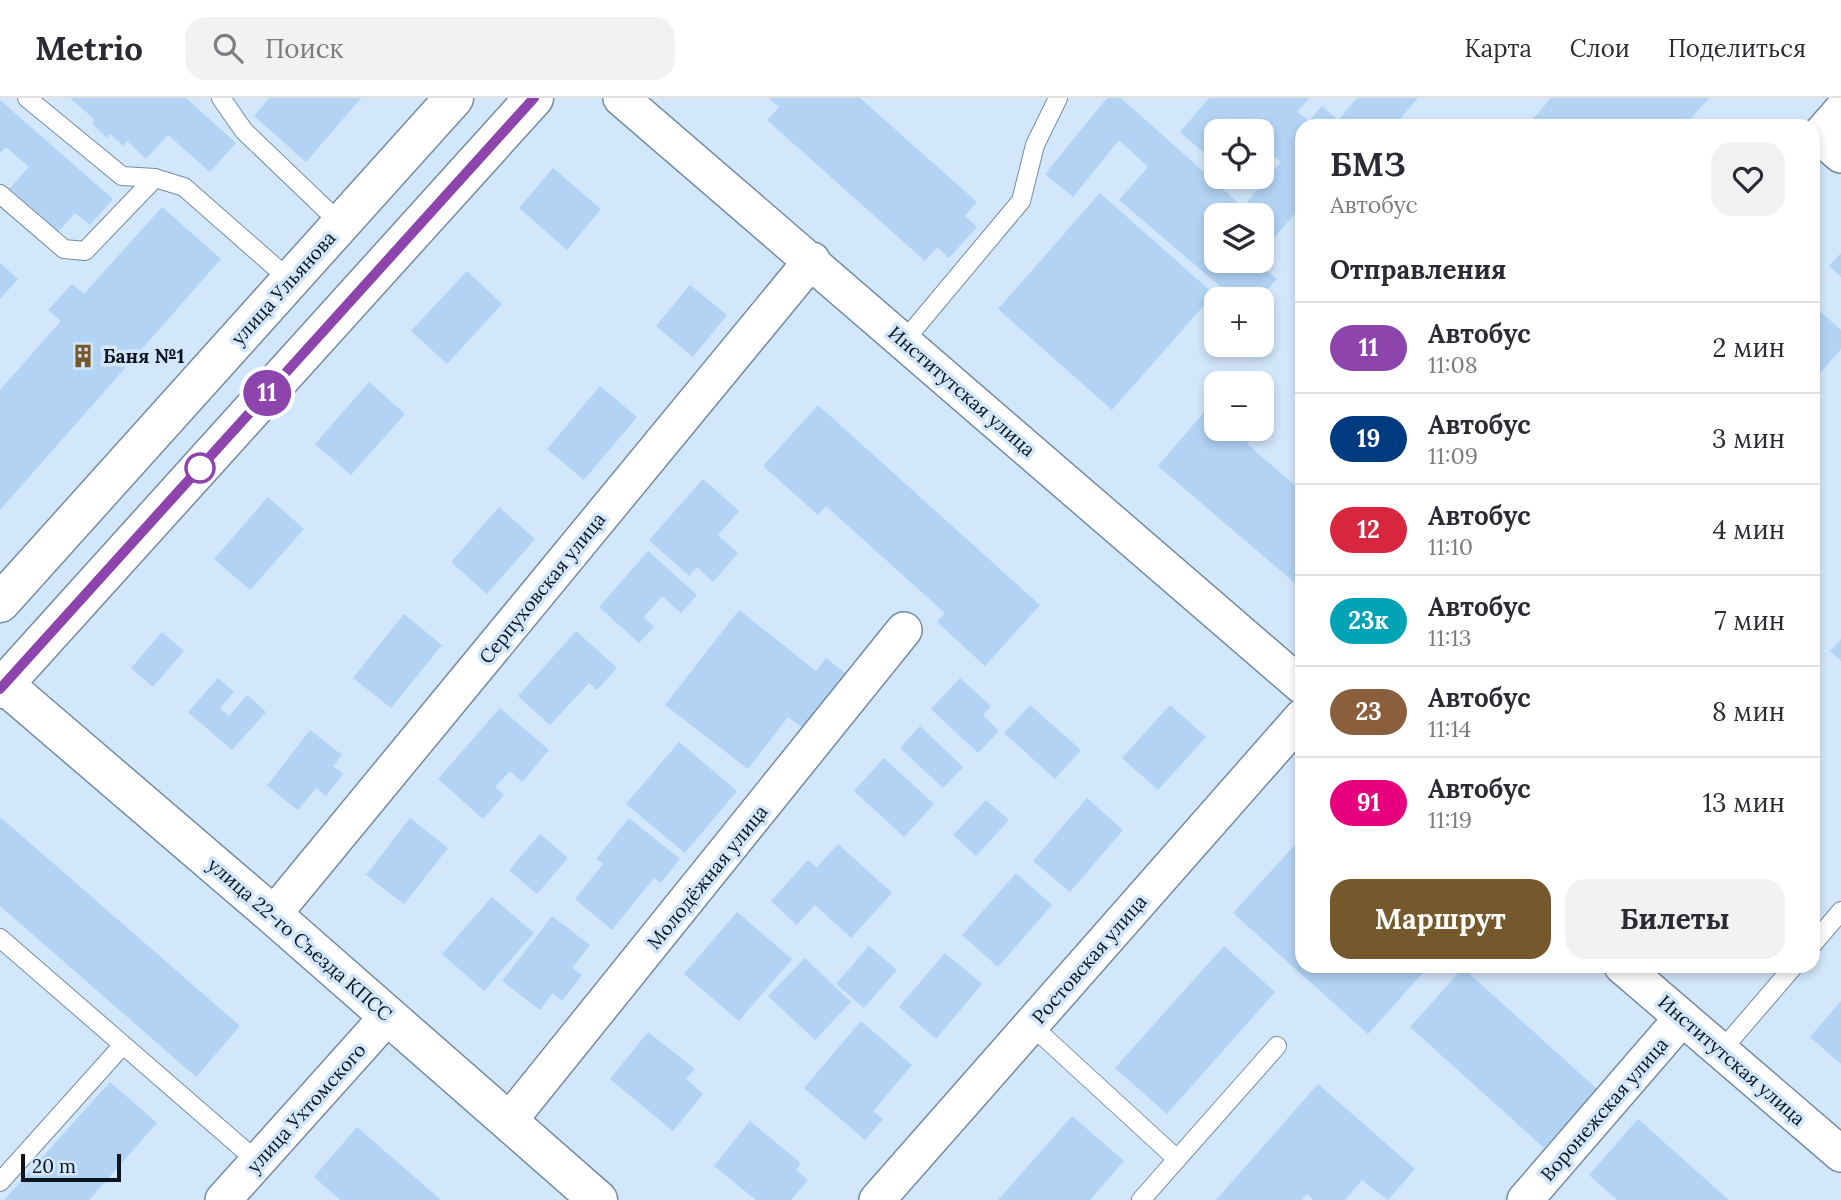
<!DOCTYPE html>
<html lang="ru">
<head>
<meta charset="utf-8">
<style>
  :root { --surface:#fff; --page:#f2f2f3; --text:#2b2b33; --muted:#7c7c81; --line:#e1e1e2; --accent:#75582c }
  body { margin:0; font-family:Lora,serif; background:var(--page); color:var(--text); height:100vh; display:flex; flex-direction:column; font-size:26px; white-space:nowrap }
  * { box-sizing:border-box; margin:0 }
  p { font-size:23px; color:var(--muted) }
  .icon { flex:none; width:38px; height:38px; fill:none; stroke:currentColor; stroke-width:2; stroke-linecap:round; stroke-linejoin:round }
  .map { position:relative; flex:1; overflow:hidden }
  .side { position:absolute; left:1295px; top:21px; width:525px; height:854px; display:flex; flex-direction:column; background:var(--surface); border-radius:21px; box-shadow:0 4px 10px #0003 }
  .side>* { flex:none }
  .badge { padding:0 14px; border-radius:23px; font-size:24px; line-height:46px }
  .buttons { position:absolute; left:1204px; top:21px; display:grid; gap:14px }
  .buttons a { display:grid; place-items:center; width:70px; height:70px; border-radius:14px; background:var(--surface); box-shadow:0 4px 10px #0003; font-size:35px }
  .scale { position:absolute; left:21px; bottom:18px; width:100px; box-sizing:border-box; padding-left:7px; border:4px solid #0c151e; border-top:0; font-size:19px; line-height:24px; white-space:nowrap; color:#0c151e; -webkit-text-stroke:5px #d2e7fc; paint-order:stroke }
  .map>.badge { position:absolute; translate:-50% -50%; box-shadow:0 0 0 4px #fff }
  h2 { padding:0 35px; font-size:26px; line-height:63px }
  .round { display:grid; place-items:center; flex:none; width:74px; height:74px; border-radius:21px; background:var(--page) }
  .overview { display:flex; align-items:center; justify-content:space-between; height:119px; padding:0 35px }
  h1 { font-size:33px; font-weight:700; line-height:52px }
  .cta { display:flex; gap:14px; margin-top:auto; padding:14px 35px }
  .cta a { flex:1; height:80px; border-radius:21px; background:var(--accent); color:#fff; font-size:28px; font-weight:700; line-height:80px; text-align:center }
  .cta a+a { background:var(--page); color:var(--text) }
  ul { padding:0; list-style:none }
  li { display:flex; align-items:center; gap:21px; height:91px; padding:0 35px; border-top:2px solid var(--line) }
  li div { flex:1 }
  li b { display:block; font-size:26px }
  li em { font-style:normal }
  li .badge { min-width:77px; font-weight:700; text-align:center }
  header { display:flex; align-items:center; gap:42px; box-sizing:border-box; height:98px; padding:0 35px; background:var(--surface); border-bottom:2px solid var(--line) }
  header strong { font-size:33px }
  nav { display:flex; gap:38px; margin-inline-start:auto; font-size:24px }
  .search { width:490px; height:63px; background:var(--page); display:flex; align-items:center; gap:18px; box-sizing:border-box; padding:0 24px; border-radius:21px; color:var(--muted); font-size:26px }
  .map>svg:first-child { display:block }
  .building { fill:#b2d3f4 }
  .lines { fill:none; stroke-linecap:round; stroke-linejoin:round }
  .lane-casing { stroke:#748ba3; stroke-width:20 }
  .street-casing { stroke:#748ba3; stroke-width:38 }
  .primary-casing { stroke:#748ba3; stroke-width:41 }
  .lane { stroke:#fff; stroke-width:18 }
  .street { stroke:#fff; stroke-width:35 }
  .primary { stroke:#fff; stroke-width:38 }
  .line-casing { stroke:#fff; stroke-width:16 }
  .line { stroke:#8e44ad; stroke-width:10 }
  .stop-dot { fill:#fff; stroke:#8e44ad; stroke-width:3.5 }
  .labels { text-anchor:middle; stroke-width:7; stroke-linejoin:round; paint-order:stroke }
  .street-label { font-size:19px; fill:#0c151e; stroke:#d2e7fc }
  .poi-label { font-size:19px; font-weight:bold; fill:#0c151e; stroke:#d2e7fc; text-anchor:start }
</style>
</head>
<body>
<header>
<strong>Metrio</strong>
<div class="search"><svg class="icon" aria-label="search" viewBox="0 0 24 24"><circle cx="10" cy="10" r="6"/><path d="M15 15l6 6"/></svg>Поиск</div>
<nav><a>Карта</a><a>Слои</a><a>Поделиться</a></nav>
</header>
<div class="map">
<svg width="1841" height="1102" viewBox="0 0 1841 1102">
  <rect width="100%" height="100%" fill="#d2e7fc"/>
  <g class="building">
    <polygon points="70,0 186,0 236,45 210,74 168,37 146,61 127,43 123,48 110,36 107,40 92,26 95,22"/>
    <polygon points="269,0 361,0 306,64 254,18"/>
    <polygon points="769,0 860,0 977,104 965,118 977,129 949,160 937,149 925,163 767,22 779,9"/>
    <polygon points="1107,0 1121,0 1243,109 1281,64 1262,47 1262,33 1246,33 1243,31 1240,33 1216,33 1216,46 1215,44 1205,56 1180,34 1209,0 1309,0 1297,14 1309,23 1322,8 1338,22 1357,0 1418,0 1394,28 1302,28 1302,107 1274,140 1262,129 1262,117 1216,117 1216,163 1255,163 1277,181 1259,201 1235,201 1119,102 1148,69 1119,42 1073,99 1045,76"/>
    <polygon points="1551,0 1709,0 1684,28 1527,28"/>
    <polygon points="0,2 113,101 90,127 75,115 58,134 9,91 29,69 6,49 0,55"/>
    <polygon points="553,70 601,111 567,152 519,110"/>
    <polygon points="1100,95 1214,196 1112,312 998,211"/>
    <polygon points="162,109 221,161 0,412 0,292 61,223 48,212 72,186 84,196"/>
    <polygon points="1841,155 1841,179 1829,168"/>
    <polygon points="0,165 18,181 0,201"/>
    <polygon points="467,173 502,206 447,266 411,233"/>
    <polygon points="690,187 727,217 693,259 656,228"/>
    <polygon points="1813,207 1841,232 1841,251 1813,283"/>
    <polygon points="369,284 405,316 351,377 315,346"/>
    <polygon points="600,288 637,319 584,382 547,351"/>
    <polygon points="1211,306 1216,310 1216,331 1240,331 1251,340 1247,346 1297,389 1302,383 1302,491 1158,368"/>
    <polygon points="818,307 1040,507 985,568 937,524 945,515 826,408 818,417 763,368"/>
    <polygon points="703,381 739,413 718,437 738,455 713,484 697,469 689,478 649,442"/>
    <polygon points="268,399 304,431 250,492 214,461"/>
    <polygon points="499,409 535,441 487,496 451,464"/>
    <polygon points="648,453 697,497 681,515 662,498 644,519 654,529 639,545 599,509"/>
    <polygon points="739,512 816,573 826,560 850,579 807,633 788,619 748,671 665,607"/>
    <polygon points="404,516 442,547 391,610 353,580"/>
    <polygon points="576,533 617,570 597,592 589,585 550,627 518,598"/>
    <polygon points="162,534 184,553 153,589 131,570"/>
    <polygon points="1841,541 1841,563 1830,553"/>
    <polygon points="218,580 234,594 220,610 229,618 247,597 266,614 232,652 188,614"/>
    <polygon points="960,580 991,608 983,617 999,633 978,655 931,611"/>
    <polygon points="1030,607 1081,652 1055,681 1004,635"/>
    <polygon points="1170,607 1206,639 1158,692 1122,660"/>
    <polygon points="500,610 549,652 522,684 510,673 495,689 504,697 483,721 438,681"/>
    <polygon points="920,628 963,669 943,690 900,650"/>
    <polygon points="310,632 342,657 333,668 343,676 326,698 316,690 298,712 267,688"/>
    <polygon points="679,644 737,693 685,755 626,706"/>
    <polygon points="884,660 934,706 904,739 854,693"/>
    <polygon points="1087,700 1123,732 1070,794 1033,763"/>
    <polygon points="986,702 1009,722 976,758 953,737"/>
    <polygon points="0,719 240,928 196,979 0,808"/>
    <polygon points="410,720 448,750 404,806 366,777"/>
    <polygon points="629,720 680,761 661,785 654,780 612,832 575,801 603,766 596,761"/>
    <polygon points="540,736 568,760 537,796 509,772"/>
    <polygon points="1302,739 1302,868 1429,868 1368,936 1233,815"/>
    <polygon points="838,746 892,795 851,840 815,807 797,827 771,803 808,762 817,769"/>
    <polygon points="1016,775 1052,807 998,869 962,837"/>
    <polygon points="492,799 534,835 484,893 442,856"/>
    <polygon points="737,814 792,861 739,923 684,876"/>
    <polygon points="552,818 590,847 572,870 582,877 562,903 553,895 540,912 502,883"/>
    <polygon points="869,848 897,872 864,910 836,886"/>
    <polygon points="1224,848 1275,894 1167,1016 1115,970"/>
    <polygon points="945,855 982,886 936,941 899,909"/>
    <polygon points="805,860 851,904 815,942 768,898"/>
    <polygon points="1463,870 1597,991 1544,1050 1410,929"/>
    <polygon points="1841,903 1841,966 1810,939"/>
    <polygon points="861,923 912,967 873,1013 883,1021 865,1042 804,990"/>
    <polygon points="648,934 695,971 686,981 703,996 673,1033 610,981"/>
    <polygon points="110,984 157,1025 89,1102 4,1102"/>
    <polygon points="1318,986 1415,1071 1388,1102 1362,1082 1345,1102 1313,1102 1307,1096 1302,1102 1216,1102"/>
    <polygon points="1072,1018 1124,1063 1090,1102 998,1102"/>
    <polygon points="1638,1021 1729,1102 1617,1102 1589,1077"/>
    <polygon points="750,1023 801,1065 796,1072 808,1082 791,1102 756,1102 714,1068"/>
    <polygon points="357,1029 441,1102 340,1102 314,1079"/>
  </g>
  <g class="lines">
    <g class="lane-casing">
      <g id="lane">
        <polyline points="27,0 122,78 155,80 184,89 291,183"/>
        <polyline points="221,0 244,33 341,126"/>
        <polyline points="0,96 64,151 85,153 155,80"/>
        <polyline points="904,243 1021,103 1035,47 1058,0"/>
        <polyline points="0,840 258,1064"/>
        <polyline points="1813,846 1841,813"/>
        <polyline points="1031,927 1177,1061"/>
        <polyline points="1721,953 1794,868"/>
        <polyline points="0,1084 122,948"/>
        <polyline points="1141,1102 1277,948"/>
      </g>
    </g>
    <g class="street-casing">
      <g id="street">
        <polyline points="621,0 1302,588"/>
        <polyline points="1819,38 1841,57"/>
        <polyline points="1813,45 1841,13"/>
        <polyline points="273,817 812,162"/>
        <polyline points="1622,868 1841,1056"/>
        <polyline points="508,1024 904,532"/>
        <polyline points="223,1102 388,918"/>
        <polyline points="877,1102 1302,619"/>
        <polyline points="1525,1102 1682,920"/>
      </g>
    </g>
    <g class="primary-casing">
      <g id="primary">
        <polyline points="0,505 454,0"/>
        <polyline points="0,583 273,817 598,1102"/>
        <polyline points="0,591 534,0"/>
      </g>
    </g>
    <use href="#lane" class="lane"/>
    <use href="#street" class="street"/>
    <use href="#primary" class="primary"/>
  </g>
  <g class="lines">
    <g class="line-casing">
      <polyline id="line" points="0,591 534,0"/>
    </g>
    <use href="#line" class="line"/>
  </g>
  <defs>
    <g id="building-bare" transform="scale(1.89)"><path d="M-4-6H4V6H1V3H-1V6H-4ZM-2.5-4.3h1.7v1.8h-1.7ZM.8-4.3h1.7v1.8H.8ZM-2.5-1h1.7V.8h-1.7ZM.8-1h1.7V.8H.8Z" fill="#75582c" stroke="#d2e7fc" stroke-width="2.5" paint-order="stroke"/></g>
  </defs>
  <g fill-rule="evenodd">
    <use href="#building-bare" x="83" y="258"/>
  </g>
  <circle class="stop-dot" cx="200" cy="370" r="14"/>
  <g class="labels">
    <g class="street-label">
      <text transform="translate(283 190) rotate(-48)" y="7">улица Ульянова</text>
      <text transform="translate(962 293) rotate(41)" y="7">Институтская улица</text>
      <text transform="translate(542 490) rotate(-51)" y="7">Серпуховская улица</text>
      <text transform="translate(707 779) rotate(-51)" y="7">Молодёжная улица</text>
      <text transform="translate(300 841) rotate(41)" y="7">улица 22-го Съезда КПСС</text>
      <text transform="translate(1089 861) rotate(-49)" y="7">Ростовская улица</text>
      <text transform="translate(1732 962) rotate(41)" y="7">Институтская улица</text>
      <text transform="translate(306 1010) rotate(-48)" y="7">улица Ухтомского</text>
      <text transform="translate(1604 1011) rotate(-49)" y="7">Воронежская улица</text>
    </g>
    <g class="poi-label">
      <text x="103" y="265">Баня №1</text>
    </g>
  </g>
</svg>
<div class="buttons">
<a><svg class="icon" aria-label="locate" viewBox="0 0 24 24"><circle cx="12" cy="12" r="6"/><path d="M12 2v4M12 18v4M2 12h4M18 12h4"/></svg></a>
<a><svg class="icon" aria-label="layers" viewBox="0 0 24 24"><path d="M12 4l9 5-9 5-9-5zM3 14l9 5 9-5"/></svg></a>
<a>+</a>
<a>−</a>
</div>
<div class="scale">20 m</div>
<b class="badge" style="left:267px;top:295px;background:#8e44ad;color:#fff">11</b>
<section class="side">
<div class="overview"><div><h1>БМЗ</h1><p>Автобус</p></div><a class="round"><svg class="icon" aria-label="heart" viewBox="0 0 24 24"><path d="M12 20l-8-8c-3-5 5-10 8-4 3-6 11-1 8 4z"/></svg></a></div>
<h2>Отправления</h2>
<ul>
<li><span class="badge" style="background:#8e44ad;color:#fff">11</span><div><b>Автобус</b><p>11:08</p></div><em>2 мин</em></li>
<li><span class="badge" style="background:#003b80;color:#fff">19</span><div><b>Автобус</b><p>11:09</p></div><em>3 мин</em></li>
<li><span class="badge" style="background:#d7263d;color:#fff">12</span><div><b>Автобус</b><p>11:10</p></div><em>4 мин</em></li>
<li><span class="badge" style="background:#00a3b4;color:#fff">23к</span><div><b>Автобус</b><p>11:13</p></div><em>7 мин</em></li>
<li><span class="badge" style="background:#8b5e3c;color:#fff">23</span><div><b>Автобус</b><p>11:14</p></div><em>8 мин</em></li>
<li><span class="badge" style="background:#e6007e;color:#fff">91</span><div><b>Автобус</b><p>11:19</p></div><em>13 мин</em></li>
</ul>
<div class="cta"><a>Маршрут</a><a>Билеты</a></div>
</section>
</div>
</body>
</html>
